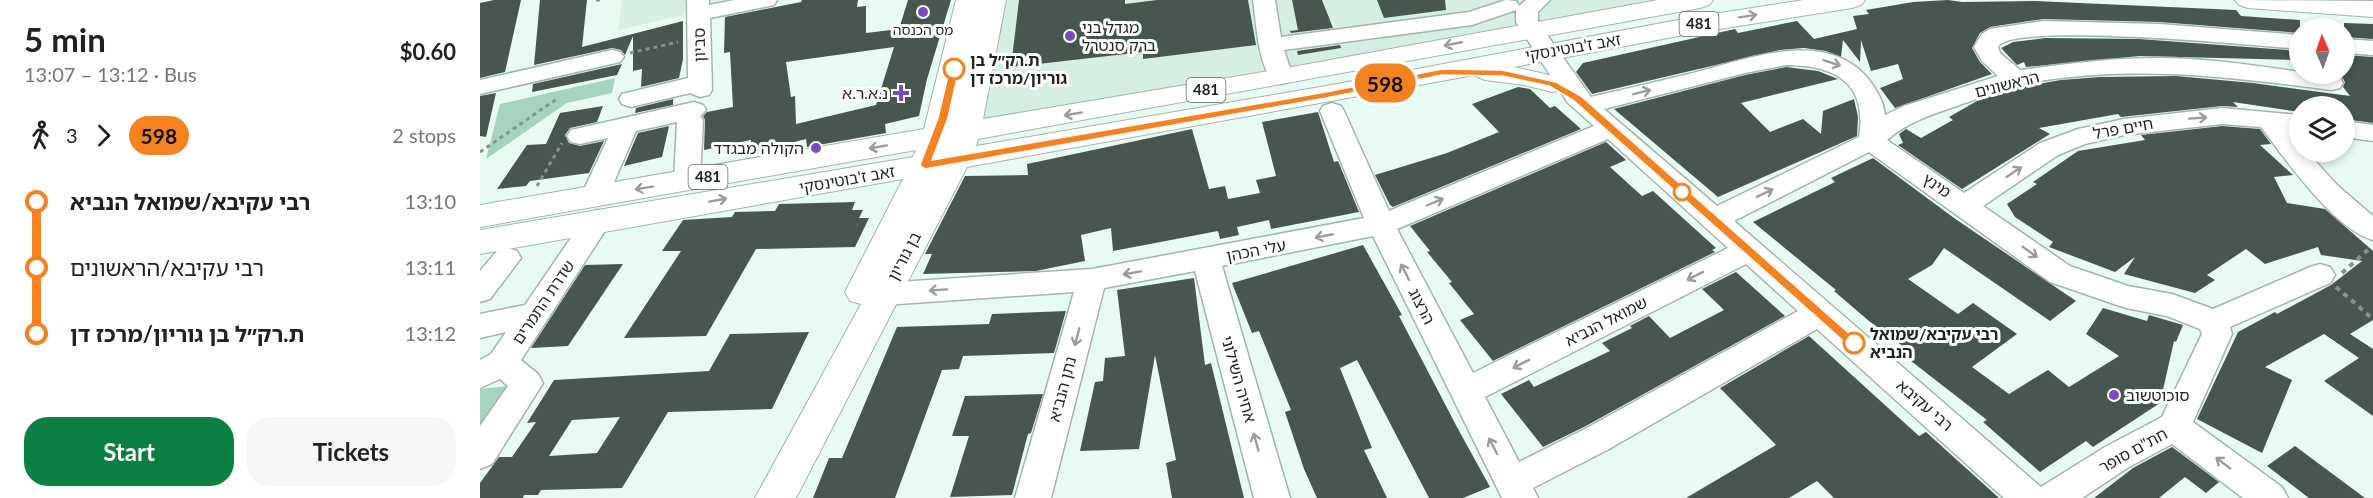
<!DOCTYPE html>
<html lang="en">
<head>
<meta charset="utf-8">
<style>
  :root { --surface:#fff; --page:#f6f6f6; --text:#202124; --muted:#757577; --accent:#0b8043 }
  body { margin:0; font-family:Lato,"Noto Sans Hebrew",sans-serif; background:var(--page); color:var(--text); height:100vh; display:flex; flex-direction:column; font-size:22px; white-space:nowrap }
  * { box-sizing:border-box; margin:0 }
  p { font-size:20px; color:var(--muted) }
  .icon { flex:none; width:33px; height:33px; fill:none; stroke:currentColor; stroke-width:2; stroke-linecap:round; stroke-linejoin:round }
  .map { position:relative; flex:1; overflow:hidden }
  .drawer { display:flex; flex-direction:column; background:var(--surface); width:480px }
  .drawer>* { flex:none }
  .badge { padding:0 12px; border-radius:20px; font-size:21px; line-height:39px }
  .needle { width:39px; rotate:358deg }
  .controls { position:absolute; left:1809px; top:18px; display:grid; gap:12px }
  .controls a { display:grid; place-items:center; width:66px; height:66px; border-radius:50%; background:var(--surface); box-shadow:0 3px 9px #0003; font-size:30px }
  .map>.badge { position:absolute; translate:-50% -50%; box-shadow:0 0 0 3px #fff }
  .legs { display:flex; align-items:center; gap:9px; height:66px; padding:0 24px; font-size:20px }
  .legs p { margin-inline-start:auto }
  .summary { display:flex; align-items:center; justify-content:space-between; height:102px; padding:0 24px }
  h1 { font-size:33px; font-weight:700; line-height:45px }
  .button { display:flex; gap:12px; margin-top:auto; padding:12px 24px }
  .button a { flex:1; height:69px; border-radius:24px; background:var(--accent); color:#fff; font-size:24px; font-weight:700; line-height:69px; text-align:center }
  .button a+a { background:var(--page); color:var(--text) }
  ul { padding:0 24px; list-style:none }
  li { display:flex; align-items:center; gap:21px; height:66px; font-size:22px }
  li i { display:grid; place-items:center; width:9px; height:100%; margin:0 8px; background:currentColor }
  li i::after { content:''; width:15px; height:15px; margin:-8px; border:4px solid; border-radius:50%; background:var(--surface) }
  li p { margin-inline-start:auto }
  li:first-child i { background:linear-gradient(#0000 50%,currentColor 0) }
  li:last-child i { background:linear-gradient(currentColor 50%,#0000 0) }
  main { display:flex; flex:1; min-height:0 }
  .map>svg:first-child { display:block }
  .built { fill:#d5f0e3 }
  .green { fill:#a6d3bf }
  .building { fill:#47564f; fill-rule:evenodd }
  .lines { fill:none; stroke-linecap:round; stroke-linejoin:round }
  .minor-casing { stroke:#a3b4ac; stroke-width:3 }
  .major-casing { stroke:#a3b4ac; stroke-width:2 }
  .path-far1 { stroke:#86938d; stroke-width:3; stroke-dasharray:4 4; stroke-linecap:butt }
  .path { stroke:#86938d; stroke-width:4; stroke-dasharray:5 5; stroke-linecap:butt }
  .minor { fill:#fff; fill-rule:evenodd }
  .major { fill:#fff; fill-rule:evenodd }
  .oneway { stroke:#999c9b }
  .line-1 { fill:#f58220; stroke:#fff; stroke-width:1.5 }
  .poi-dot { fill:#774ac2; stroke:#fff; stroke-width:2 }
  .stop-1-dot { fill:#fff; stroke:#f58220; stroke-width:3 }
  .labels { text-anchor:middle; stroke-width:6; stroke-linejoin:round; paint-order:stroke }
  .far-poi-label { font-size:14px; fill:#1d2420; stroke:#fff }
  .shield { fill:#fff; stroke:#616663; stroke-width:1.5 }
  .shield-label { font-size:15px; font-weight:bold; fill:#1d2420 }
  .poi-label { font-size:16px; fill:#1d2420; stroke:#fff; text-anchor:start }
  .street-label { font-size:16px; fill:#1d2420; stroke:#fff }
  .stop-label { font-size:16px; font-weight:bold; fill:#1d2420; stroke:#fff; text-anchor:start }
</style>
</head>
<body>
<main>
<section class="drawer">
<div class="summary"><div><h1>5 min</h1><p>13:07 – 13:12 · Bus</p></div><b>$0.60</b></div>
<div class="legs"><svg class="icon" aria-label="walk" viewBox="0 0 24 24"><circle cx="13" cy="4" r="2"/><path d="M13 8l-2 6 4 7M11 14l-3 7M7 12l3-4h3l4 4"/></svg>3<svg class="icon" aria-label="forward" viewBox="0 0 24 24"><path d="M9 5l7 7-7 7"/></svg><b class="badge" style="background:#f58220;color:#111">598</b><p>2 stops</p></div>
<ul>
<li><i style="color:#f58220"></i><b>רבי עקיבא/שמואל הנביא</b><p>13:10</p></li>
<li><i style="color:#f58220"></i><span>רבי עקיבא/הראשונים</span><p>13:11</p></li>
<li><i style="color:#f58220"></i><b>ת.רק״ל בן גוריון/מרכז דן</b><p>13:12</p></li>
</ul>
<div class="button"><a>Start</a><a>Tickets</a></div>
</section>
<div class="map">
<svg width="1893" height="498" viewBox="0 0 1893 498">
  <rect width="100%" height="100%" fill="#e8fbf2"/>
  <g class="built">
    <polygon points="142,0 205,0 204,15 138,30"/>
    <polygon points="501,0 1184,0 471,133"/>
  </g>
  <g class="green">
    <polygon points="135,78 132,93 87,103 6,159 20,104"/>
    <polygon points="36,385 0,437 0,389"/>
  </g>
  <g class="building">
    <polygon points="14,0 41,0 25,72 0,78 0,3"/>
    <polygon points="60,0 107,0 102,47 203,21 203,59 199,78 161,87 162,69 153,71 153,36 145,55 141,50 132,48 54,65"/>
    <path d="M322,0H378L377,7L386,6V33L419,29L428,0H471L447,79L439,116L405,124L406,133L327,147L326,139L271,153V140L224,150L225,120L223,116L227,112L253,107L250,52L244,53L245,17L321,2ZM414,47L396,105L316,124L315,96L311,97L306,62Z"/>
    <polygon points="539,0 645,0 645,4 677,0 768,0 776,45 663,59 663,52 531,67"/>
    <polygon points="812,0 842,0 853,28 811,33 810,31 818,30"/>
    <polygon points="897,0 965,0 966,10 904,18"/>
    <polygon points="1468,0 1482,2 1555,1 1756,10 1761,16 1820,20 1820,33 1679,22 1563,19 1510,27 1500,33 1492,48 1500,62 1512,74 1415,108 1400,88 1423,79 1418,64 1391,71 1381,40 1380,62 1363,40 1361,57 1346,51 1324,48 1300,50 1112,94 1096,72 1103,63 1255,29 1258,33 1317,21 1334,39 1377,29 1373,16 1389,14 1386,10 1433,2"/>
    <polygon points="1864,23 1893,24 1893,39 1864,37"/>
    <polygon points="1565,38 1659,39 1820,51 1820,60 1660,56 1546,67 1544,62 1537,65 1521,48 1533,42"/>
    <polygon points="860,45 861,48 818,55 817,51"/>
    <polygon points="1864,55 1893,57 1893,123 1864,119 1864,106 1820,106 1820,112 1753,102 1758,107 1742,106 1641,117 1638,114 1559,128 1570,134 1482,189 1418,145 1423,143 1419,134 1426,129 1441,138 1473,120 1469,117 1497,101 1534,88 1581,80 1620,77 1696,76 1773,83 1870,96 1863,87 1865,82 1862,77 1853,74 1864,74"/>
    <polygon points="142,64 137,75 52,92 53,84"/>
    <polygon points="1306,67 1338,71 1358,79 1261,103 1290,132 1323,119 1341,134 1343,111 1374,99 1378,117 1377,136 1238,197 1134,109 1265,75"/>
    <polygon points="1038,87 1050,89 1070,108 1075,106 1101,129 913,207 910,205 895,175 967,153 1019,132 992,104"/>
    <polygon points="16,93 6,137 0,136 0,96"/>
    <polygon points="193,99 193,105 155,113 156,108"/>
    <polygon points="123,106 117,122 90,128 85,135 89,143 100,146 124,141 109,173 50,181 46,186 17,189 47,145 66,144 80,113"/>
    <polygon points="838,112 854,162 858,161 879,212 791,229 789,220 757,227 759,235 740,239 738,231 633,251 631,228 601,235 605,261 556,271 443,274 452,254 445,254 485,176 548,175 547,164 712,129 729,189 745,186 748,199 780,193 776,180 796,176 782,122"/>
    <polygon points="189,126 182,157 144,166 158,133"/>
    <polygon points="1742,126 1780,129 1791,144 1780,145 1813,175 1794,177 1807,203 1845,209 1893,251 1893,320 1870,334 1893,349 1893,416 1844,381 1879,358 1844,334 1785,367 1812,380 1782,453 1717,419 1758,332 1795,312 1797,314 1851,285 1882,261 1841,255 1838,247 1785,264 1766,249 1727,275 1735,280 1715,293 1644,274 1655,257 1635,272 1569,247 1573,242 1535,217 1527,204 1557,184 1553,182 1598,151 1665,140 1661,135"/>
    <polygon points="1126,142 1146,160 1130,167 1162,196 1173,191 1236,248 1232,250 1235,252 1013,361 980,320 994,314 969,283 972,282 947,252 950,251 930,226"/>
    <polygon points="1393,158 1474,218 1596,301 1570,321 1464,248 1452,265 1428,279 1478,314 1493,303 1537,334 1492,367 1529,394 1568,370 1589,387 1639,356 1606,334 1623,308 1667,321 1669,315 1703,325 1696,342 1694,341 1680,403 1613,447 1606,441 1560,472 1503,422 1507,420 1422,354 1428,350 1389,321 1354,291 1356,290 1273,222 1355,182 1351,178"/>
    <polygon points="375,202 372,210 383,210 379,218 389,218 375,247 276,249 226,336 144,338 201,251 182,251 203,220 252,217 255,212 295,211 299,204"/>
    <polygon points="883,245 922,315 919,316 978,429 1010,487 983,498 949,498 877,360 860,368 892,448 884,450 907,498 837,498 824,469 805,412 811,410 779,331 772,333 752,283"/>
    <polygon points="143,264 88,346 51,348 105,265"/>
    <polygon points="1256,272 1305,316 1104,427 1063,447 1021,394 1049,380 1054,387 1130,351 1122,343 1152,328 1150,326 1169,316 1190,338 1244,310 1222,289"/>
    <polygon points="714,278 725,365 731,363 764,498 692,498 686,463 696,460 675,355 659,449 600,451 615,382 623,381 625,358 645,356 637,290"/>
    <polygon points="586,311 574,353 483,356 479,369 462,370 415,498 333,498 349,458 362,458 417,327 509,324 512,314"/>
    <path d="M329,332L292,409L188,412L142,488L61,490L58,495H44L43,498H0V483L19,457H32L56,422L47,423L74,380L229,371L250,334ZM140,417L117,453L69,456L92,420Z"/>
    <polygon points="1329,336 1439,436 1446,432 1519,498 1354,498 1337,481 1309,498 1206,498 1296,445 1240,388"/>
    <polygon points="563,394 551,433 548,434 532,495 470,497 489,436 472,436 485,396"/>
    <polygon points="1815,446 1885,498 1829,498 1787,466"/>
    <polygon points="1692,447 1739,482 1726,493 1705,477 1679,498 1614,498 1653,468"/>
  </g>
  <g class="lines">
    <g class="minor-casing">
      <g id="minor">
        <polygon points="207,0 229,0 229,5 254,0 297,0 294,5 230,18 232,90 229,95 220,97 210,93 151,107 142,104 139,99 142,94 208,78"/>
        <path d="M773,0H795L801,37L989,12L1026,0L1036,1L1039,6L1046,0H1070L1058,12V22L1111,97C1144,89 1177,82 1209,74C1262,61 1340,28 1385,75C1395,87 1403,99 1405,115L1424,106L1518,76L1502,61L1494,47L1502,34L1510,29L1563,21L1679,24L1820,35V49C1781,46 1530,21 1518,47L1520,53L1540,70C1586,64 1631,58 1678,58C1725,58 1773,65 1820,72V74L1860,78L1863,83L1860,88L1851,90C1745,76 1648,64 1541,84C1522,88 1503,97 1485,103C1457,113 1430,120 1407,140L1484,193L1560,143L1598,129L1644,119L1742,108L1820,115V131L1810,130L1820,142V152H1827L1858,186L1893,216V240C1854,229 1806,160 1781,127L1742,124L1644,135L1605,144L1578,155L1503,206L1590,266L1648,286L1692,294L1733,309L1830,267L1840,264L1850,267L1855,275L1850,283L1750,327L1752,334L1713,422L1802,487L1808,498H1763L1692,444L1649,467L1602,498H1524L1337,329L1129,449L1053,488L1058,498H1022L893,236L742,266L810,498H774L715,271L624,288L571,498H535L594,292L404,305L393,302L389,294L393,286L404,283L612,269L884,218L840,111L843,106L852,103L861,106L864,111L909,211L1114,126L1088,103L1036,22V10L992,25L804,50L813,77L809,82L801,84L793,82C777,60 777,26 773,0ZM1306,65C1354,65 1388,82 1379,137L1237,206L1124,109L1265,73ZM1128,139L1248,248L993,373L917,229ZM1389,152L1570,282L1646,308L1687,316L1720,329L1722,334L1682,417L1625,447L1561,487L1254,221ZM1266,264L1318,311L1105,429L1039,462L1005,397Z"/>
        <polygon points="1864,39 1893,41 1893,55 1864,53"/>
        <polygon points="132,50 140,52 144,57 140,62 0,94 0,80"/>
        <polygon points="214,102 223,105 226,110 220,116 223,120 220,180 216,186 207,189 198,186 194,180 197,122 156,131 125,203 115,205 105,203 101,196 128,138 100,144 91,142 87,136 91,130"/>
        <polygon points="1864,121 1893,125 1893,141 1864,137"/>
        <polygon points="118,210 128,213 132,220 41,360 58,374 63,383 12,464 0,469 0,426 28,386 20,379 0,388 0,360 11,354 26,332 0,338 0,314 45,305 108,213"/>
        <polygon points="27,248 37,251 41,258 10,299 0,302 0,271 17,251"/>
      </g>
    </g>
    <g class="major-casing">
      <g id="major">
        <polygon points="476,0 526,0 503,119 801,69 1178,0 1233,0 1229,5 1220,8 498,139 496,146 846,86 1214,17 1324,0 1385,0 1381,5 1372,8 1214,33 1034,67 1082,78 1086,84 1082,90 1072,92 1044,85 1005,80 994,75 487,167 316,498 275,498 381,304 370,301 365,292 423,179 0,254 0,230 433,157 436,150 0,227 0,205 444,129"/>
        <polygon points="1755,0 1893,1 1893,17 1768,8 1759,5"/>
      </g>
    </g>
    <g class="path-far1">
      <polyline points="116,0 122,0"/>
      <polyline points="150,53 198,42"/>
      <polyline points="0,152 78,98"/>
      <polyline points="57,186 82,143"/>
    </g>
    <g class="path">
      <polyline points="1862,273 1890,248"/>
      <polyline points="1856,287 1893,319"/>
    </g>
    <use href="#minor" class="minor"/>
    <use href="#major" class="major"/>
  </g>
  <defs><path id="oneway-shaft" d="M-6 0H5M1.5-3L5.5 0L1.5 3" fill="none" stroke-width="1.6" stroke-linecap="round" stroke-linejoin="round" transform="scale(1.5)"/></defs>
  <g class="oneway">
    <use href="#oneway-shaft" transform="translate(1268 16) rotate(-9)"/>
    <use href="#oneway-shaft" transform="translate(973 44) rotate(169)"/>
    <use href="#oneway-shaft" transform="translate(1352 63) rotate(18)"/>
    <use href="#oneway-shaft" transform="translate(1162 92) rotate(-14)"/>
    <use href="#oneway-shaft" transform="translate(593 114) rotate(170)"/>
    <use href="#oneway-shaft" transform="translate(1718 118) rotate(-4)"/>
    <use href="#oneway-shaft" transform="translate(398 147) rotate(170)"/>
    <use href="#oneway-shaft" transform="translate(1534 172) rotate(-34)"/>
    <use href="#oneway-shaft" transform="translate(164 188) rotate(171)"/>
    <use href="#oneway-shaft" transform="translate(1285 193) rotate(-26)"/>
    <use href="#oneway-shaft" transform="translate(238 200) rotate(-10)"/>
    <use href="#oneway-shaft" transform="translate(955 202) rotate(-23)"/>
    <use href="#oneway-shaft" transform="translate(844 236) rotate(169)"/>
    <use href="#oneway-shaft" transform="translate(1550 252) rotate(36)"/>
    <use href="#oneway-shaft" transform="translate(925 272) rotate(-117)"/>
    <use href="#oneway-shaft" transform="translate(652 273) rotate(170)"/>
    <use href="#oneway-shaft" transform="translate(1215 276) rotate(153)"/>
    <use href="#oneway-shaft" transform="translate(458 290) rotate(176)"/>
    <use href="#oneway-shaft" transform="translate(597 337) rotate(105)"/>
    <use href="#oneway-shaft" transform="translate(1041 364) rotate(153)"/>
    <use href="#oneway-shaft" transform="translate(776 442) rotate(-106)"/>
    <use href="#oneway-shaft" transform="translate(1013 446) rotate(-117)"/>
    <use href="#oneway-shaft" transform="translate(1743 463) rotate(-143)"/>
  </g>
  <polygon class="line-1" points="470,67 479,69 468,118 452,160 846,92 962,69 1022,70 1076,82 1101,96 1380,343 1374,348 1369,346 1093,100 1069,86 1022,76 962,75 846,98 445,169 440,165 458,118"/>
  <g class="poi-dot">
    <circle cx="443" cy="12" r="6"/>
    <circle cx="590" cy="36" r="6"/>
    <path d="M418 84h6v6h6v6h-6v6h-6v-6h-6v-6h6z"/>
    <circle cx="336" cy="148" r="6"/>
    <circle cx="1634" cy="395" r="6"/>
  </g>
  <g class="stop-1-dot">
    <circle cx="474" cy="69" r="10"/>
    <circle cx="1202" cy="192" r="8"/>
    <circle cx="1374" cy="343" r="10"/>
  </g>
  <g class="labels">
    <g class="far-poi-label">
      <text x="443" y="35">מס הכנסה</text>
    </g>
    <g class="shield">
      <rect x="1199.5" y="12" width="39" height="24" rx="4.5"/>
      <rect x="706.5" y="78" width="39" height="24" rx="4.5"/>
      <rect x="208.5" y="165" width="39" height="24" rx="4.5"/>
    </g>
    <g class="shield-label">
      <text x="1219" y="29">481</text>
      <text x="726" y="95">481</text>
      <text x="228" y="182">481</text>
    </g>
    <g class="poi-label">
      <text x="602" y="33">מגדל בני<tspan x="602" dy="18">ברק סנטרל</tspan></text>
      <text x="408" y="99" text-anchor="end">נ.א.ר.א</text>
      <text x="324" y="154" text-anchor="end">הקולה מבגדד</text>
      <text x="1646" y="401">סוכוטשוב</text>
    </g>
    <g class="street-label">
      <text transform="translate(219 45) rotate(-91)" y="6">סביון</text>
      <text transform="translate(1093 47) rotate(-10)" y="6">זאב ז'בוטינסקי</text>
      <text transform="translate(1527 84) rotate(-14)" y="6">הראשונים</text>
      <text transform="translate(1643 128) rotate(-10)" y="6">חיים פרל</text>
      <text transform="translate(367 179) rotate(-10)" y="6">זאב ז'בוטינסקי</text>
      <text transform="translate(1457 185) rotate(34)" y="6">מינץ</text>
      <text transform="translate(776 250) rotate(-11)" y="6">עלי הכהן</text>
      <text transform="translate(424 256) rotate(-62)" y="6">בן גוריון</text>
      <text transform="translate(63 302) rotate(-56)" y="6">שדרת התמרים</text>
      <text transform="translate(942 306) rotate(63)" y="6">הרצוג</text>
      <text transform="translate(1126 321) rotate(-27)" y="6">שמואל הנביא</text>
      <text transform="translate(759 379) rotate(74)" y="6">אחיה השילוני</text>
      <text transform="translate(582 389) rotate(-75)" y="6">נתן הנביא</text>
      <text transform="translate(1445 405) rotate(41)" y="6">רבי עקיבא</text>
      <text transform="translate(1653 450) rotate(-29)" y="6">חת"ם סופר</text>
    </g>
    <g class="stop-label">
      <text x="490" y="66">ת.רק״ל בן<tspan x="490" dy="18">גוריון/מרכז דן</tspan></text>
      <text x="1390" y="340">רבי עקיבא/שמואל<tspan x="1390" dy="18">הנביא</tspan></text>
    </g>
  </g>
</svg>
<div class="controls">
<a><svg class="needle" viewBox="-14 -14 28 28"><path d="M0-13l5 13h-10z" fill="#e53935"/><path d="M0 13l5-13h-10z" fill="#757577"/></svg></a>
<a><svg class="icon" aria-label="layers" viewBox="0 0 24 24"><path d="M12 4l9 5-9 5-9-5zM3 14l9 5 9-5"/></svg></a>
</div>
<b class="badge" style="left:905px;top:83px;background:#f58220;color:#111">598</b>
</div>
</main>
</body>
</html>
